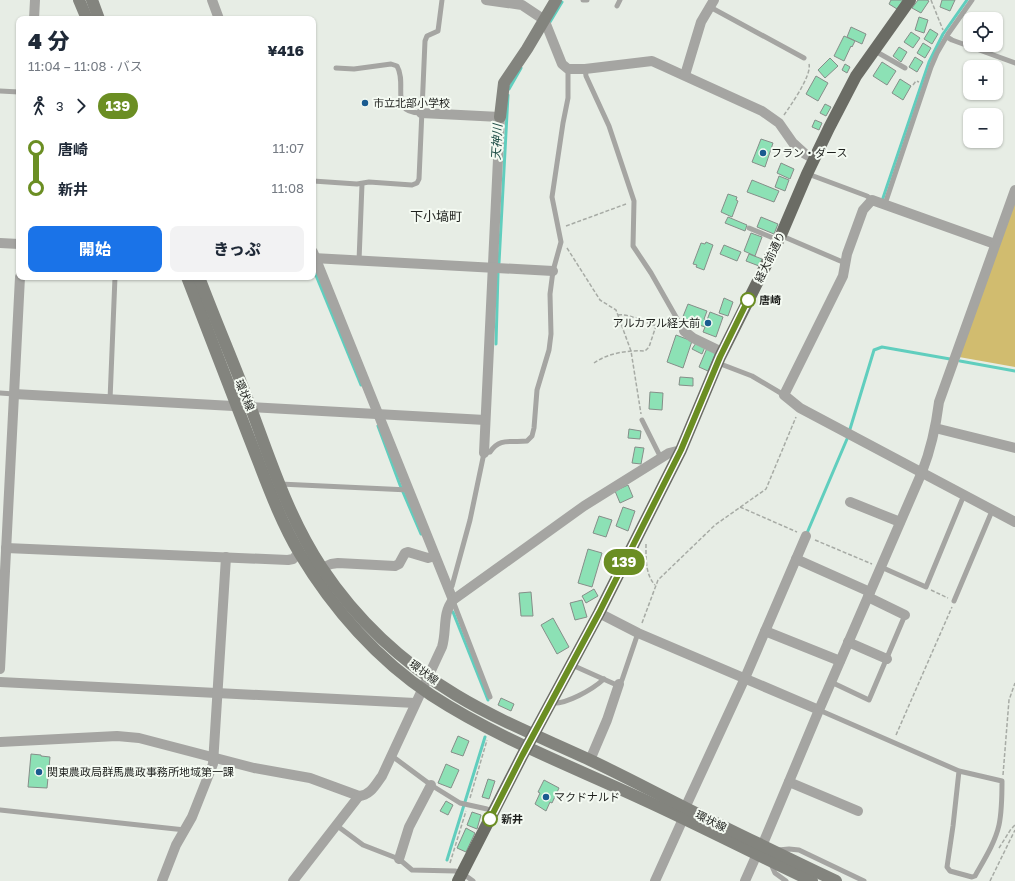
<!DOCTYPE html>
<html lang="ja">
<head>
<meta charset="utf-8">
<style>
  :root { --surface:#fff; --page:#f2f2f3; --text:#1f2937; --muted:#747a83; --accent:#1a73e8 }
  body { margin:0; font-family:"Golos Text","Noto Sans JP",sans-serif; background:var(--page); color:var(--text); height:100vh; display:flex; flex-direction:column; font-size:15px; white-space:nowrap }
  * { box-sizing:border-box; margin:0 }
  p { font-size:13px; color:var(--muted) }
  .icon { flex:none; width:22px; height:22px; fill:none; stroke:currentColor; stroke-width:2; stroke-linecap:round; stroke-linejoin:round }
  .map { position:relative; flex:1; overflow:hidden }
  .side { position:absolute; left:16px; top:16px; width:300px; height:264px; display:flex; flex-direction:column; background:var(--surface); border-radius:8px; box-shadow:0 1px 3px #0004 }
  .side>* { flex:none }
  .badge { padding:0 8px; border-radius:13px; font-size:14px; line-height:26px }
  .controls { position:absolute; left:963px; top:12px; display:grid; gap:8px }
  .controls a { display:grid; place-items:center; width:40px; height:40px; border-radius:8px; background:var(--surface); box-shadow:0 1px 3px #0004; font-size:20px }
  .map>.badge { position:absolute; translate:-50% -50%; box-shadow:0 0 0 2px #fff }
  .legs { display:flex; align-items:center; gap:6px; height:44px; padding:0 12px; font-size:13px }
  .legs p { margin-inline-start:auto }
  .head { display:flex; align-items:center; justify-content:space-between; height:68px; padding:0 12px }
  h1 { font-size:22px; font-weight:800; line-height:30px }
  .button { display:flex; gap:8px; margin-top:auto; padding:8px 12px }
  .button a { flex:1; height:46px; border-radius:8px; background:var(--accent); color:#fff; font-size:16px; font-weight:800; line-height:46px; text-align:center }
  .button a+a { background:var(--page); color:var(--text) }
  ul { padding:0 12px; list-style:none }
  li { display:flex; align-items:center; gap:14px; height:40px; font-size:15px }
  li i { display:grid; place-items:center; width:6px; height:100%; margin:0 5px; background:currentColor }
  li i::after { content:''; width:10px; height:10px; margin:-5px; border:3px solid; border-radius:50%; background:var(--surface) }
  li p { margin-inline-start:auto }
  li:first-child i { background:linear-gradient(#0000 50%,currentColor 0) }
  li:last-child i { background:linear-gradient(currentColor 50%,#0000 0) }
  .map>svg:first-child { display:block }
  .green { fill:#d1bc6f }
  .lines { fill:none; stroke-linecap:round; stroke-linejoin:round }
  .stream { stroke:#60cebe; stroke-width:3 }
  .building { fill:#8ce1b5; stroke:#868e89 }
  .path { stroke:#a7aba5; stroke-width:1.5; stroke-dasharray:4 2; stroke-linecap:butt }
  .lane { stroke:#a5a5a2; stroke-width:5 }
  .street { stroke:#a5a5a2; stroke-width:10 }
  .secondary { stroke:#83847e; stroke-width:12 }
  .primary { stroke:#6b6c65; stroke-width:12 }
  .line-1-casing { stroke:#fff; stroke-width:9 }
  .line-1 { stroke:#6b8e23; stroke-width:6 }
  .poi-dot { fill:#1a5b90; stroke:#f4faf2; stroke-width:1.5 }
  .stop-1-dot { fill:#fff; stroke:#6b8e23; stroke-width:2 }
  .labels { text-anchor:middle; stroke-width:4; stroke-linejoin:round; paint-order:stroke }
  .poi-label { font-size:11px; fill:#1e201d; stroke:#f4faf2; text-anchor:start }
  .street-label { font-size:11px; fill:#1e201d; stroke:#f4faf2 }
  .stop-label { font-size:11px; font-weight:bold; fill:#1e201d; stroke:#f4faf2; text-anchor:start }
  .water-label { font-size:12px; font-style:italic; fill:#1e4e47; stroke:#f4faf2 }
  .quarter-label { font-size:13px; fill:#1e201d; stroke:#f4faf2 }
</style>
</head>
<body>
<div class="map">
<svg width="1015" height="881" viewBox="0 0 1015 881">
  <rect width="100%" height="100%" fill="#e7ede5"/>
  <polygon class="green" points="1015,202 1015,367 959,357"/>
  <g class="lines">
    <g class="stream">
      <polyline points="550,22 562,2"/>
      <polyline points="509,89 521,68"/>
      <polyline points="883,198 929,62 943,34 967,0"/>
      <polyline points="499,263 508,95"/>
      <polyline points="313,268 361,385"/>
      <polyline points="496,344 498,273"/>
      <polyline points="960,361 1015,371"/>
      <polyline points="378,426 400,485 421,534"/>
      <polyline points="807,533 847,439 874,350 882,347 950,359"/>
      <polyline points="453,612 488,700"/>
      <polyline points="447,860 485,737"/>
    </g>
  </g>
  <g class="building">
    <polygon points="891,0 903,0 897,9 889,4"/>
    <polygon points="918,0 927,0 929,1 921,13 912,8"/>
    <polygon points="942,0 955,0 950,11 940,7"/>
    <polygon points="919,17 928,20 924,33 915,30"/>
    <polygon points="851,27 866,34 862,44 847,37"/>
    <polygon points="930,29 938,34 932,44 924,39"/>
    <polygon points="911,32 920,38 913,48 904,42"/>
    <polygon points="844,36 855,41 852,47 851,46 844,61 834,56"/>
    <polygon points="923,43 931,48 925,58 917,53"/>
    <polygon points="899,47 907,52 901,62 893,56"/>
    <polygon points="915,57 923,62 917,72 909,67"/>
    <polygon points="830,58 838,66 825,78 818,70"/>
    <polygon points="882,62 896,71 887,85 873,76"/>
    <polygon points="845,64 850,67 847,73 842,70"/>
    <polygon points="816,76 828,83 818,101 806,94"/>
    <polygon points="900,79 911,86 903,100 892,93"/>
    <polygon points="825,104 831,107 826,116 820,113"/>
    <polygon points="815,120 822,123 819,130 812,127"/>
    <polygon points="761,139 773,143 765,167 752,162"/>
    <polygon points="781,163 794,169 790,179 777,173"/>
    <polygon points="779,176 789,180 785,191 775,187"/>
    <polygon points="752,180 779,191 774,202 747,192"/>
    <polygon points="728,194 737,197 736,200 738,201 732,217 721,212"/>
    <polygon points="728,217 747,225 745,231 725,223"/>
    <polygon points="761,217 778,224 774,234 757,227"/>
    <polygon points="751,233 762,237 755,256 744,251"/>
    <polygon points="706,242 713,245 704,270 696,267 697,265 693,264 701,243 705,244"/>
    <polygon points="724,245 741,252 737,261 720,254"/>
    <polygon points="749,254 762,259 759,266 746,261"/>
    <polygon points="724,298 733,302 728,316 719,313"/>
    <polygon points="688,304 707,311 704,319 707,320 710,312 723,317 716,337 703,332 705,327 682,319"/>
    <polygon points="676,335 692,341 683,368 667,362"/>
    <polygon points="696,343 705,347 702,354 692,349"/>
    <polygon points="707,348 716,352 708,371 699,367"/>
    <polygon points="680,377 693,378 693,386 679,385"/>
    <polygon points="650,392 663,393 662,410 649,409"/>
    <polygon points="629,429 641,431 640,439 628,438"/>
    <polygon points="635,447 644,448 641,464 632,463"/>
    <polygon points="628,485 633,497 620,503 615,491"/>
    <polygon points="623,507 635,511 628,531 616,526"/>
    <polygon points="599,516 612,520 606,537 593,533"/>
    <polygon points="588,549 602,553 592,587 578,583"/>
    <polygon points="594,589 598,596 586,603 582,596"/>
    <polygon points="531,592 533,616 521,616 519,593"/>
    <polygon points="582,600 587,617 575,620 570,603"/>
    <polygon points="553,618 569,647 557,654 541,625"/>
    <polygon points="501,698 514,704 511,711 498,705"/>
    <polygon points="458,736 469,741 463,756 451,752"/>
    <polygon points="31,754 41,755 41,756 50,757 47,788 28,787"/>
    <polygon points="446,764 459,770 451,788 438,783"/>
    <polygon points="488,779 495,781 489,799 482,797"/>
    <polygon points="544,780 559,788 552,803 550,802 546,811 535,804 540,793 538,792"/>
    <polygon points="446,801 453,805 448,815 440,811"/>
    <polygon points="472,812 481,815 477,829 467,825"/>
    <polygon points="466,828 475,833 466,852 457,848"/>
  </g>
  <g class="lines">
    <g class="path">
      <polyline points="931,0 943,30"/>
      <polyline points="913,85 916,81 919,82"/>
      <path d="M784,115C791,105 812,75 809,64"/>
      <polyline points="566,226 626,204"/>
      <polyline points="567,248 600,300 616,310 631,351 641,414"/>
      <path d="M618,315C634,313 650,328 662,326C665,326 668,324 671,323"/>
      <path d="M594,363C608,353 628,350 645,351L649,347L656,326"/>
      <polyline points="740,507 797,532"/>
      <polyline points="815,540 872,564"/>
      <path d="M646,544C646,558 645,574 655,585"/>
      <polyline points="931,590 948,598"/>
      <polyline points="642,623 658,580 715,525 766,489 796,417"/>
      <polyline points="896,735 952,607"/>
      <polyline points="1003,775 1009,700 1015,683"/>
      <polyline points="470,798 487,740"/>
      <polyline points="999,848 1011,829 1015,825"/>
      <polyline points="450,863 466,811"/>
      <polyline points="990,881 1015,830"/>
    </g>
    <g class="lane">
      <polyline points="583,0 587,0"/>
      <polyline points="617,6 620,0"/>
      <polyline points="710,7 804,58"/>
      <polyline points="947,37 952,40 1015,63"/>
      <polyline points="875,51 905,68"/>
      <path d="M336,68L354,69L391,64L397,66C408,85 388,113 421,113"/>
      <polyline points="585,69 586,76 609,126 634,201 633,246 651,273 684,331"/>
      <polyline points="0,91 19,92"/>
      <polyline points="808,174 867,196 872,200"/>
      <polyline points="313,181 357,184 369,182 412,185 417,183 419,179 425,41 427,36 438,31 442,0"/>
      <polyline points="885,204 931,67 937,53 948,34 972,0"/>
      <polyline points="749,228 778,240"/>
      <polyline points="782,236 845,263"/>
      <polyline points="359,261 362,184"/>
      <polyline points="718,363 752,376 784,395"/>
      <polyline points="0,393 14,394"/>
      <polyline points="110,400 115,277"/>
      <polyline points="642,420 661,458"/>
      <polyline points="280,484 409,490"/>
      <polyline points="881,567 926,587 964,495"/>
      <path d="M449,589L452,586L470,520L484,453L490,452C500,437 511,443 527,441L532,436L534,428L537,390L549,350L551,334L550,294L553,271L561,242L552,197L563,123L568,98V69"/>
      <polyline points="453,601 490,697"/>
      <polyline points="954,601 992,511"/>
      <polyline points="572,665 619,686"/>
      <polyline points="831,682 869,700 905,615"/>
      <polyline points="619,684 622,680 638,633"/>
      <path d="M551,703C566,705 593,689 604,679"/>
      <path d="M819,710L959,771L1002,781C1002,795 1002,811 999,825C995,843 984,860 975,876L972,877L950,871L947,867L953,826L959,771"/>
      <polyline points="392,756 431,785 460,803 487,809 493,811"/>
      <polyline points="0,810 185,830"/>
      <polyline points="336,825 363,845 399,859 412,870 455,871 462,873 473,881"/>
      <polyline points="778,850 789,849 799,850 864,881"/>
      <polyline points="771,864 775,873 786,881"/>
    </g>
    <g class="street">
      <polyline points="212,0 219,19"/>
      <polyline points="486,0 522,5 540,17 546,24 562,64 568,69 585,69 652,61 762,111 779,123 793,143 805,154 814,159"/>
      <polyline points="34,19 35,0"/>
      <polyline points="685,75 701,22 714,0"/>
      <polyline points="421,113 500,117 484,453"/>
      <polyline points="0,243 19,244"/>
      <polyline points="995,244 872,200 863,210 847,254 843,276 784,395 800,408 1015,522"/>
      <polyline points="313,252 453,600"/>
      <polyline points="313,258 553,271"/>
      <polyline points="684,331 693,338 722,352"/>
      <polyline points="14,394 485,420"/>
      <polyline points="935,428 1015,448"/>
      <polyline points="850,502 900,522"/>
      <polyline points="6,548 288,560 293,559 299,553"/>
      <polyline points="796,559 870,592"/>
      <polyline points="322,568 331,564 338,563 395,566 399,564 405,553 408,552 428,558 435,556"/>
      <polyline points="868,597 905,615"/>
      <polyline points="599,613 638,633 819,710"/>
      <polyline points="765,631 840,661"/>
      <polyline points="848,642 887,659"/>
      <polyline points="0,669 20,277"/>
      <polyline points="0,682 415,703"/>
      <path d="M0,742L117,736L139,738L254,768L310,778L359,796C370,796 376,784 382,776L442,647C447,631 442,613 453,600L584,506L669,453L681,450"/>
      <polyline points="590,760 607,720 619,684"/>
      <polyline points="789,782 858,811"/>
      <polyline points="685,808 745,678 806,536"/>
      <path d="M762,846L819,710L922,472C931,449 936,426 939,402L1015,190"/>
      <polyline points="399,859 409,827 431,785"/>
      <polyline points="162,881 176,845 192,817 213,764 226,557"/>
      <polyline points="293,881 359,796"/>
      <polyline points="655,881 683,819"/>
      <polyline points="745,881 757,854"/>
    </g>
    <g class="secondary">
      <polyline points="79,0 87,19"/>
      <polyline points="92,0 99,19"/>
      <polyline points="500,117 504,83 527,49 556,0"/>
      <path d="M187,277C208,331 229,386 250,440C265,478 279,519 300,554C333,609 378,660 431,695C497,738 571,766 642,799C699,825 755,854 812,881"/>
      <path d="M199,277C216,322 235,366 252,411C272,465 290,520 322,568C356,619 403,663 456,695C499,721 545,739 590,760C622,775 654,792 686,808C736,833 786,857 836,881"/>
    </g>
    <polyline class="primary" points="458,881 522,756 599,613 681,450 720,357 781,235 807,174 829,128 856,76 910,0"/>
  </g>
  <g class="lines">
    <g class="line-1-casing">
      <polyline id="line-1" points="490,819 522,756 599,613 681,450 720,357 748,300"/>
    </g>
    <use href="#line-1" class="line-1"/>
  </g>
  <g class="poi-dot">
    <circle cx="365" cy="103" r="4"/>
    <circle cx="763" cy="153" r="4"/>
    <circle cx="708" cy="323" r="4"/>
    <circle cx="39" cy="772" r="4"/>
    <circle cx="546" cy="797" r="4"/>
  </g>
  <g class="stop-1-dot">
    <circle cx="748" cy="300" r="7"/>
    <circle cx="490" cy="819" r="7"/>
  </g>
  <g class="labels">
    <g class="poi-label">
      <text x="373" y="107">市立北部小学校</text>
      <text x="771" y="157">フラン・ダース</text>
      <text x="700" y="327" text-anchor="end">アルカアル経大前</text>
      <text x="47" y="776">関東農政局群馬農政事務所地域第一課</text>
      <text x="554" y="801">マクドナルド</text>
    </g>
    <g class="street-label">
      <text transform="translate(770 257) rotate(-64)" y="4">経大前通り</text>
      <text transform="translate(245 395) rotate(68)" y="4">環状線</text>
      <text transform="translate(424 672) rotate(36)" y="4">環状線</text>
      <text transform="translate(711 821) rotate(26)" y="4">環状線</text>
    </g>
    <g class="stop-label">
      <text x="759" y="304">唐崎</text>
      <text x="501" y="823">新井</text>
    </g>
    <g class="water-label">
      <text transform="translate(497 142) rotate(-87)" y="4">天神川</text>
    </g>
    <g class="quarter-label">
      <text x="436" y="221">下小塙町</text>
    </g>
  </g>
</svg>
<div class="controls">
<a><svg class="icon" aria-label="locate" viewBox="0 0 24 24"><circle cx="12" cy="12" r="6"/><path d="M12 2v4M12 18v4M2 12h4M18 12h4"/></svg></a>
<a>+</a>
<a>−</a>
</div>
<b class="badge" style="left:624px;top:562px;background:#6b8e23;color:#fff">139</b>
<section class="side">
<div class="head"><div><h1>4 分</h1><p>11:04 – 11:08 · バス</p></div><b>¥416</b></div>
<div class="legs"><svg class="icon" aria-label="walk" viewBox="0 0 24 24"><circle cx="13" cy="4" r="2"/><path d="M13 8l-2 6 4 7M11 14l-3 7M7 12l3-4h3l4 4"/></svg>3<svg class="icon" aria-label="forward" viewBox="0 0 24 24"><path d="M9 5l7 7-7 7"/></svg><b class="badge" style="background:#6b8e23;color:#fff">139</b></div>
<ul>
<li><i style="color:#6b8e23"></i><b>唐崎</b><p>11:07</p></li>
<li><i style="color:#6b8e23"></i><b>新井</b><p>11:08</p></li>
</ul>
<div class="button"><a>開始</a><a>きっぷ</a></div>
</section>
</div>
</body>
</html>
